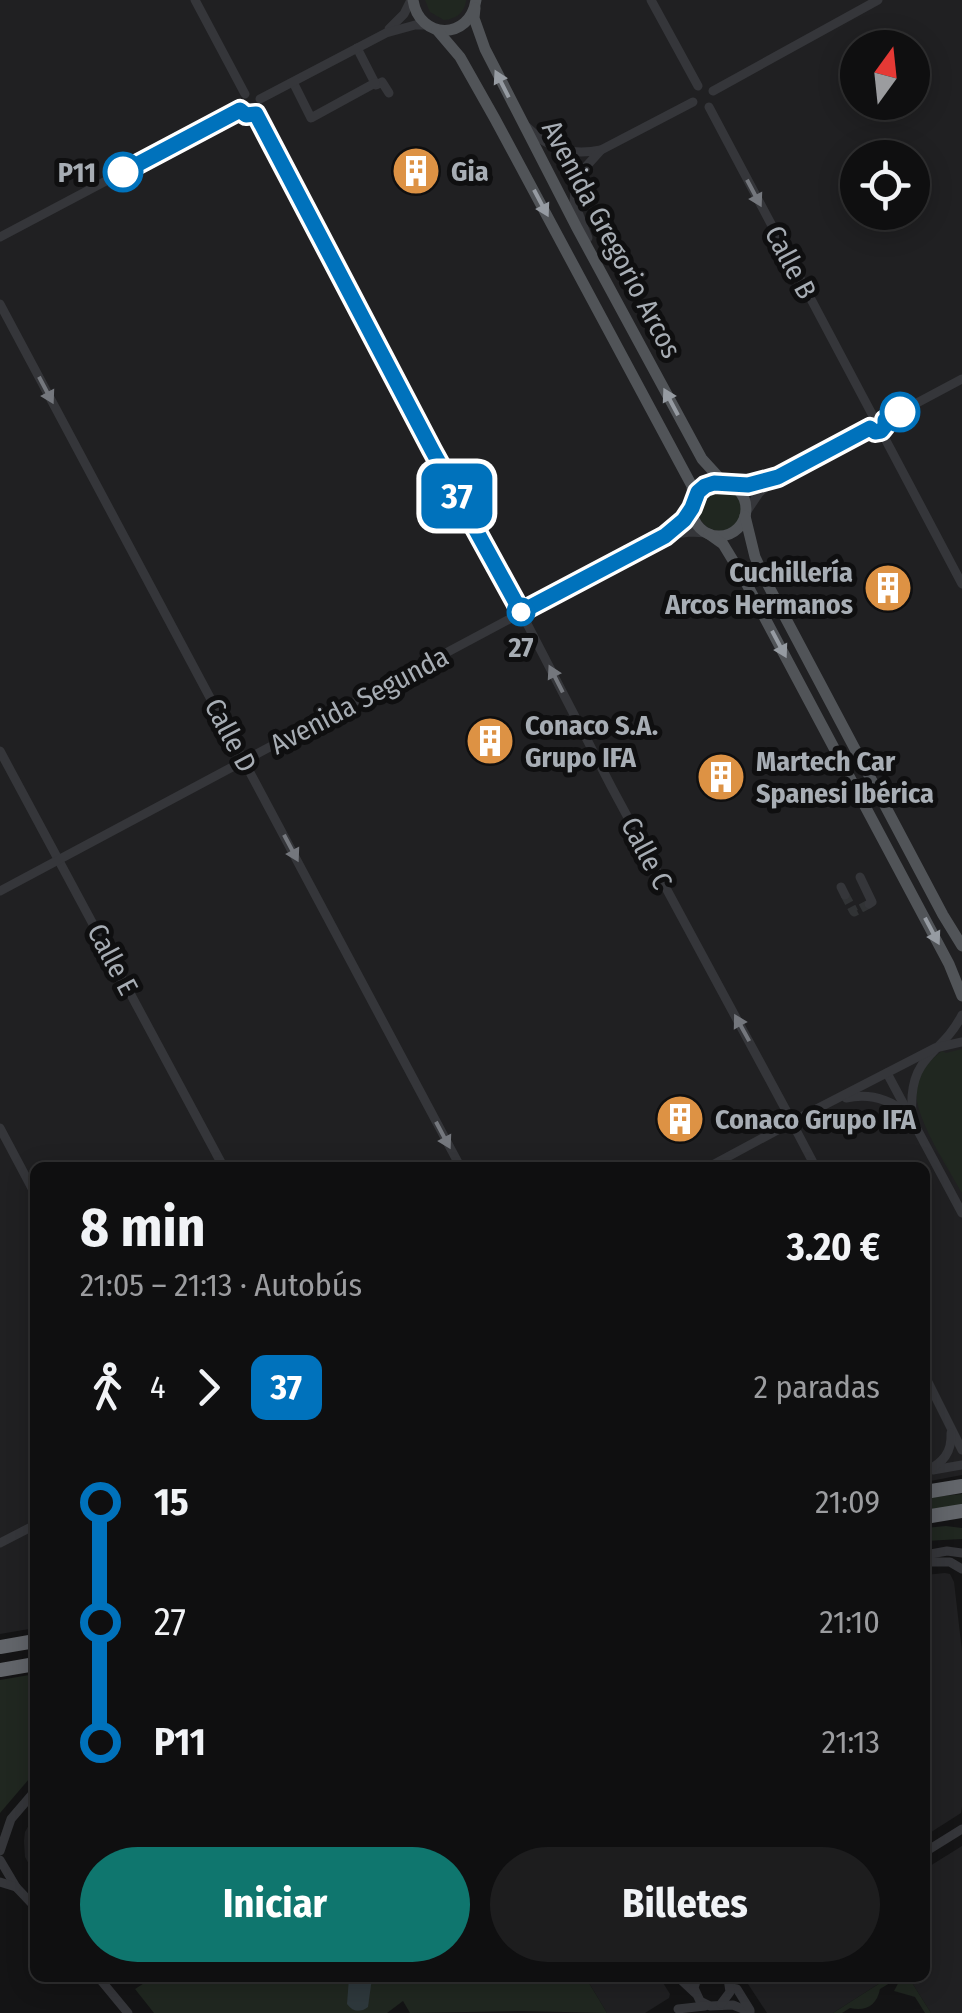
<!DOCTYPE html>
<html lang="es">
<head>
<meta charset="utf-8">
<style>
  :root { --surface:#0f0f10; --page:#1d1d1e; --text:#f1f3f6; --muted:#9b9c9f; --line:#2f2f30; --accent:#0f766e }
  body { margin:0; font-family:"Fira Sans Condensed",sans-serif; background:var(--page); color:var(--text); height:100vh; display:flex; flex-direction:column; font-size:38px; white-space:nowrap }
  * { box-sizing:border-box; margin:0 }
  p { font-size:32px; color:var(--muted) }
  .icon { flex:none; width:55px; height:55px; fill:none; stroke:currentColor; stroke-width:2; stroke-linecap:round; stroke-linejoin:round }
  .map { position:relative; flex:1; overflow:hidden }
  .panel { position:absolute; left:30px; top:1162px; width:900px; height:820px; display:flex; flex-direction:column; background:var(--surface); border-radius:15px; box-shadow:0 5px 25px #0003,0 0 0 2px var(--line) }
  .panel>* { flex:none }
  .badge { padding:0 20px; border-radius:15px; font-size:35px; line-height:65px }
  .needle { width:65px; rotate:15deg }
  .fabs { position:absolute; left:840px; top:30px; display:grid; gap:20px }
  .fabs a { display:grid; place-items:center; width:90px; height:90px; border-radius:50%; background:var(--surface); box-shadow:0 5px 25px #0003,0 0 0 2px var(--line); font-size:50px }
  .map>.badge { position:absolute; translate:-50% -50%; box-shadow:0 0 0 5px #fff }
  .legs { display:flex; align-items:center; gap:15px; height:110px; padding:0 50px; font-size:32px }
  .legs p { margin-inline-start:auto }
  .head { display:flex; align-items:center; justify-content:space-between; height:170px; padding:0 50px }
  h1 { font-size:55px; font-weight:700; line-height:75px }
  .button { display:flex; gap:20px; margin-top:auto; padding:20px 50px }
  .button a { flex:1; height:115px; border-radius:60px; background:var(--accent); color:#fff; font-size:40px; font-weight:700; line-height:115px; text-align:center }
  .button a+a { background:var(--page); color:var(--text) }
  ul { padding:0 50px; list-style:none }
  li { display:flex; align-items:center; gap:35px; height:120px; font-size:38px }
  li i { display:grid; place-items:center; width:15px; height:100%; margin:0 12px; background:currentColor }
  li i::after { content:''; width:25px; height:25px; margin:-12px; border:8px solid; border-radius:50%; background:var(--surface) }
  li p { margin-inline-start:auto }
  li:first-child i { background:linear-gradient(#0000 50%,currentColor 0) }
  li:last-child i { background:linear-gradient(currentColor 50%,#0000 0) }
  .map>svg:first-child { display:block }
  .built { fill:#202022; fill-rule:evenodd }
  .green { fill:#202720 }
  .water { fill:#2e383c }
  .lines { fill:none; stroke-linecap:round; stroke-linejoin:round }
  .minor-tunnel { stroke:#313335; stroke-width:9; stroke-dasharray:9 4.5; stroke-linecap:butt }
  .minor { stroke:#35363a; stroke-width:9 }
  .major { stroke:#515458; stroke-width:11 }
  .highway { stroke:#62656a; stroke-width:14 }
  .oneway { fill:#969ba2 }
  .oneway2 { fill:#74777d }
  .line-1-casing { stroke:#fff; stroke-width:22 }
  .line-1 { stroke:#0072bc; stroke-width:15 }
  .stop-1-dot { fill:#fff; stroke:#0072bc; stroke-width:5 }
  .labels { text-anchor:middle; stroke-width:10; stroke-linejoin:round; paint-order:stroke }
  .poi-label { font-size:28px; font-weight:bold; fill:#a7adb4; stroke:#0f0f10; text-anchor:start }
  .stop-label { font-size:28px; font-weight:bold; fill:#a7adb4; stroke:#0f0f10; text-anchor:end }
  .street-label { font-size:28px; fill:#a7adb4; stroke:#0f0f10 }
</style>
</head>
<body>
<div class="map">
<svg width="962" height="2013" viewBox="0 0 962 2013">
  <rect width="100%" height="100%" fill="#141415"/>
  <g class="built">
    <path d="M0,0H962V1475L925,1482V1168H35V1628L0,1634ZM858,48H912V102H858ZM858,158H912V212H858Z"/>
    <polygon points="945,1573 950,1574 954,1582 962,1651 962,1807 961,1813 925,1836 925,1575"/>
    <polygon points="35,1814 35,1875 25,1857 24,1841 25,1832"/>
    <polygon points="962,1846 962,2013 931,2013 909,1978 925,1978 925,1869"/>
    <polygon points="586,1978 660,1978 670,1994 669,1998 645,2013 607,2013"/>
    <polygon points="753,1978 888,1978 833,2013 767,2013 748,1984"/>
  </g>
  <g class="green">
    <path d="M425,0H466V1C464,13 456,19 444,20L430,12Z"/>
    <circle cx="720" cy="509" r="22"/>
    <path d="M962,1049V1193C948,1167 909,1111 917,1082C921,1068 932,1059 942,1051L946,1053Z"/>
    <polygon points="962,1494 962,1506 925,1510 925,1498"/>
    <polygon points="946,1526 962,1528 962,1539 925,1541 925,1528"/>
    <polygon points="35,1674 35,1772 0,1813 0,1680"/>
    <polygon points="152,1978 586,1978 607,2013 520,2011 410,2013 403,2001 387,2013 154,2013 135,1989"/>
    <path d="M888,1978H898L880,1989C877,2005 866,2012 850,2008L842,2013H833Z"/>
    <polygon points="901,1978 909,1978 931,2013 925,2013 915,1997 894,1991"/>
  </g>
  <path class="water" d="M349,1978H372L368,2007C360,2013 353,2012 347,2004Z"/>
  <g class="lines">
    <polyline class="minor-tunnel" points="845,895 854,912 869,904"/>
    <g class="minor">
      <polyline points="195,0 245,94"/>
      <polyline points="651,0 698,86"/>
      <polyline points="389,29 404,14 411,0"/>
      <polyline points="357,48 376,85 382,82 389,93"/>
      <polyline points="293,82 311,118 375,83"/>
      <polyline points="713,91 878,0"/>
      <polyline points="260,99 386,33 415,25 427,25"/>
      <polyline points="709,107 873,416"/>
      <polyline points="256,115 432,450 521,612 612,788 788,1114"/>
      <path d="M527,127C549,149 570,156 601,150"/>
      <polyline points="0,237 240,110"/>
      <polyline points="588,238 574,202 575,190 582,171 601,150 693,102"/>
      <polyline points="0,304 461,1168"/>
      <polyline points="885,420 962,379"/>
      <polyline points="881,431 962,584"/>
      <polyline points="730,485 747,485 770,479"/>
      <polyline points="745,514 759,493 778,477 870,428"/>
      <polyline points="668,535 690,532 707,533"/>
      <polyline points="0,751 224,1168"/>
      <polyline points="860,877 872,902 869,904"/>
      <polyline points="841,887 845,895"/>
      <polyline points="0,891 665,536 684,520 692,508"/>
      <polyline points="887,1073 962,1213"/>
      <path d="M846,1098C869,1093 888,1098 906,1113"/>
      <path d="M912,1115C908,1053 940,1058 962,1015"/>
      <polyline points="801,1117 935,1048 962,1042"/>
      <polyline points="0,1128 35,1194"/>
      <polyline points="797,1132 816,1168"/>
      <polyline points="707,1168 783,1127"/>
      <polyline points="925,1376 962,1450"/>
      <polyline points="933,1470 962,1465"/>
      <path d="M927,1471C943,1462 952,1453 951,1433"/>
      <polyline points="0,1543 35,1525"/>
      <polyline points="925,1555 947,1551 962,1553"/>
      <polyline points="925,1562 950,1562 962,1569"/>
      <polyline points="0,1851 11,1819 35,1791"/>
      <polyline points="925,1852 962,1829"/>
      <polyline points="0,1860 16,1887 35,1907"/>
      <polyline points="0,1882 16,1887"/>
      <polyline points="99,1978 128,2013"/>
      <polyline points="679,1978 695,1993"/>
      <polyline points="697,1978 694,1988 700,2001 710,2006 733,2005 750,2012"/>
      <polyline points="731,1988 737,1989 750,2010"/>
      <polyline points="721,2004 730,1992 728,1978"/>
      <polyline points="678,2009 705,2006"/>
    </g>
    <g class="major">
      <path d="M413,0C419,40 470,41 476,0"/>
      <polyline points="475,8 474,18 485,49 577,228 702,459 724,483"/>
      <polyline points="437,30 460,57 495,119 692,486 693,501"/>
      <circle cx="719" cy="509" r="27"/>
      <polyline points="745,516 755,557 768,585 943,915 962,946"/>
      <polyline points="709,534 723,544 743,577 949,964 962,996"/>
    </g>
    <g class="highway">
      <polyline points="925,1492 962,1486"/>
      <polyline points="925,1517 962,1511"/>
      <polyline points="0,1647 35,1641"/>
      <polyline points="0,1670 35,1664"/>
    </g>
  </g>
  <defs><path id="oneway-solid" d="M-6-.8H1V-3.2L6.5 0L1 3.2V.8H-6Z" transform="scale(2.5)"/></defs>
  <g class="oneway">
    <use href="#oneway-solid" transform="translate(502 84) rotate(-117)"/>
    <use href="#oneway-solid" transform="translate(541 203) rotate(62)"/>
    <use href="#oneway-solid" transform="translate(671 402) rotate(-118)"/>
    <use href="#oneway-solid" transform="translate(779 644) rotate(62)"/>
    <use href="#oneway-solid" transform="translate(932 931) rotate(62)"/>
  </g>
  <g class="oneway2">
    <use href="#oneway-solid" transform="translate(754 193) rotate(62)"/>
    <use href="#oneway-solid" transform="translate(46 390) rotate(62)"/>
    <use href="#oneway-solid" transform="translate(556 679) rotate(-117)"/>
    <use href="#oneway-solid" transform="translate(291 848) rotate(62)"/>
    <use href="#oneway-solid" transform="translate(742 1028) rotate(-119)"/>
    <use href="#oneway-solid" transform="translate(443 1135) rotate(62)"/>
  </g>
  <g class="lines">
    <g class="line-1-casing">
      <polyline id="line-1" points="123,172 240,110 246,115 256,114 432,450 521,612 665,536 684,520 692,508 698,492 705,486 714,483 748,485 778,477 870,428 875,432 881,431 885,426 885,420 900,412"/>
    </g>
    <use href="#line-1" class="line-1"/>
  </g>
  <defs>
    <g id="building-disc" transform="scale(2.5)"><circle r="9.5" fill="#dd9244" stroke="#0f0f10"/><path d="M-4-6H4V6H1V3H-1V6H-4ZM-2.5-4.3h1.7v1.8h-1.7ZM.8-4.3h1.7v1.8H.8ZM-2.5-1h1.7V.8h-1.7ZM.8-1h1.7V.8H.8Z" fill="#fff"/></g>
  </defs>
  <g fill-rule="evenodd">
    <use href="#building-disc" x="416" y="171"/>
    <use href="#building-disc" x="888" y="588"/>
    <use href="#building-disc" x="490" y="741"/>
    <use href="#building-disc" x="721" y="777"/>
    <use href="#building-disc" x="680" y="1119"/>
  </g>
  <g class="stop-1-dot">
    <circle cx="123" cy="172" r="18"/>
    <circle cx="900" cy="412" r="18"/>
    <circle cx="521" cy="612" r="12"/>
  </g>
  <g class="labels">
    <g class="poi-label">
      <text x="451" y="181">Gia</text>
      <text x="853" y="582" text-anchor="end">Cuchillería<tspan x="853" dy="32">Arcos Hermanos</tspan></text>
      <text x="525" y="735">Conaco S.A.<tspan x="525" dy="32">Grupo IFA</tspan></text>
      <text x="756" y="771">Martech Car<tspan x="756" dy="32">Spanesi Ibérica</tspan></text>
      <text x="715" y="1129">Conaco Grupo IFA</text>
    </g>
    <g class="stop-label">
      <text x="96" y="182">P11</text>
      <text x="521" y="657" text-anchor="middle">27</text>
    </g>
    <g class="street-label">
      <text transform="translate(612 239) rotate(62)" y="10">Avenida Gregorio Arcos</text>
      <text transform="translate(791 262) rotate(62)" y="10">Calle B</text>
      <text transform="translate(359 700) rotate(-28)" y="10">Avenida Segunda</text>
      <text transform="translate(231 735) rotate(62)" y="10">Calle D</text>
      <text transform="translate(647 853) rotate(62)" y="10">Calle C</text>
      <text transform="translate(113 959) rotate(62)" y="10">Calle E</text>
    </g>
  </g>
</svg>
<div class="fabs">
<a><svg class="needle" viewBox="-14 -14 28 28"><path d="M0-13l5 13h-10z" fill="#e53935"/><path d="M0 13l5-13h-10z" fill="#9b9c9f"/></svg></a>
<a><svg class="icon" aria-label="locate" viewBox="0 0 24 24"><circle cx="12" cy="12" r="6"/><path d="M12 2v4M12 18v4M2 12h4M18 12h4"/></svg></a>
</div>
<b class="badge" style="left:457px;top:496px;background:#0072bc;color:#fff">37</b>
<section class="panel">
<div class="head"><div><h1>8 min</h1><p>21:05 – 21:13 · Autobús</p></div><b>3.20 €</b></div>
<div class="legs"><svg class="icon" aria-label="walk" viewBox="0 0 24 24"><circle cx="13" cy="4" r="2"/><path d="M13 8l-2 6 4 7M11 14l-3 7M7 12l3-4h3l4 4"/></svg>4<svg class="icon" aria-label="forward" viewBox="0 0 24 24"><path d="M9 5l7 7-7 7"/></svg><b class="badge" style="background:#0072bc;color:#fff">37</b><p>2 paradas</p></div>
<ul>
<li><i style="color:#0072bc"></i><b>15</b><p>21:09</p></li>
<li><i style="color:#0072bc"></i><span>27</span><p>21:10</p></li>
<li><i style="color:#0072bc"></i><b>P11</b><p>21:13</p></li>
</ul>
<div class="button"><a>Iniciar</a><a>Billetes</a></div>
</section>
</div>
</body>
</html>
